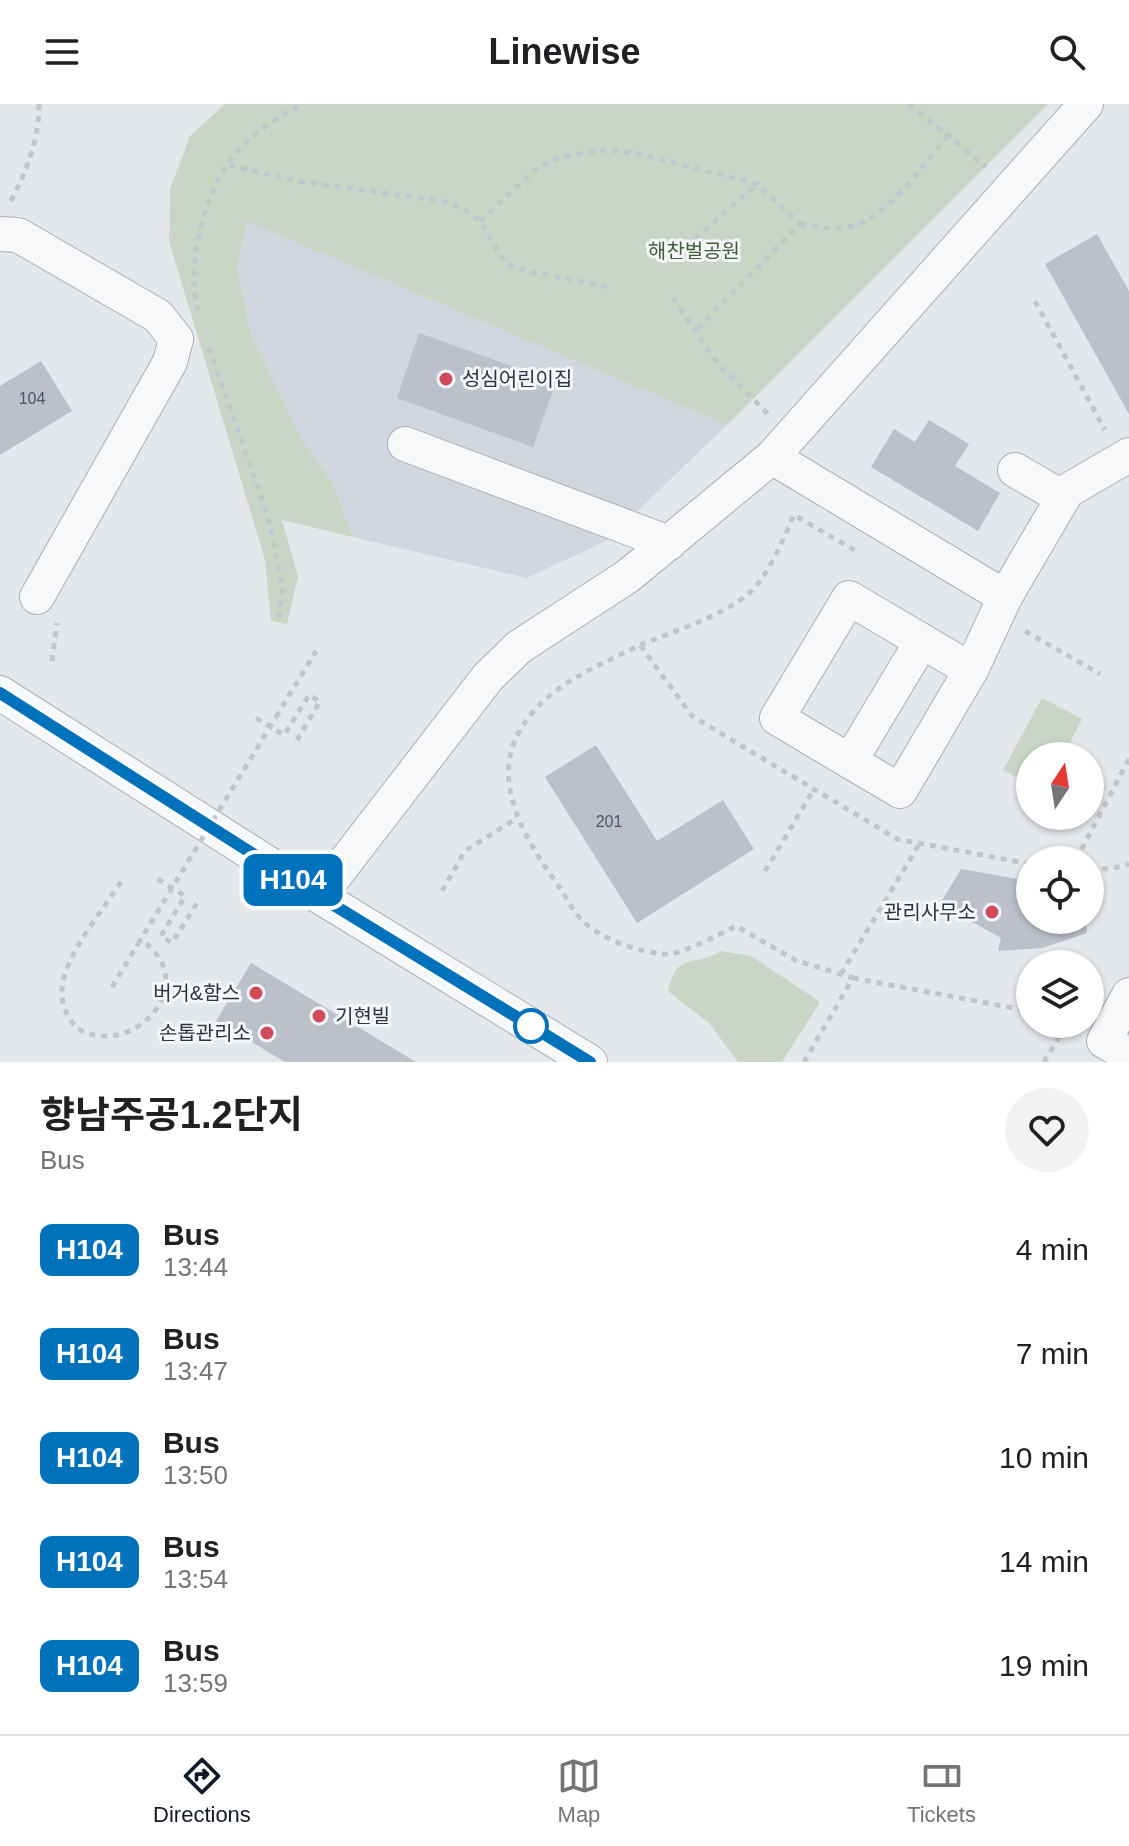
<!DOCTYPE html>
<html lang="en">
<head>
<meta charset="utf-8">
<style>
  :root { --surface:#fff; --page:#f2f2f2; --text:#202124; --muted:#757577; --line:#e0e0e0; --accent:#111827 }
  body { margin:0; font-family:Arial,"Noto Sans KR",sans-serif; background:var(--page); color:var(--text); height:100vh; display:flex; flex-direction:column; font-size:30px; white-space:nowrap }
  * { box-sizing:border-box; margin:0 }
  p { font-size:26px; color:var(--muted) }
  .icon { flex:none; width:44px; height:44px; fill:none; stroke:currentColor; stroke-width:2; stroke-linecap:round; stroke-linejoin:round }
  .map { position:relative; height:958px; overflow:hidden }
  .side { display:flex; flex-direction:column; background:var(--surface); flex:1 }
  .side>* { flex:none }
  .badge { padding:0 16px; border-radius:12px; font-size:28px; line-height:52px }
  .needle { width:52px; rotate:12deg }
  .tools { position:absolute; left:1016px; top:638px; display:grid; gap:16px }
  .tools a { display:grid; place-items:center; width:88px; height:88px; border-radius:50%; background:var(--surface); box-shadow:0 2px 6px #0004; font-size:40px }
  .map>.badge { position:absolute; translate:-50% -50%; box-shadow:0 0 0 4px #fff }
  .round { display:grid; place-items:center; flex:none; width:84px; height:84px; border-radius:42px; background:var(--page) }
  .headline { display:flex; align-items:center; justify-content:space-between; height:136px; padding:0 40px }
  h1 { font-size:38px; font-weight:700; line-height:60px }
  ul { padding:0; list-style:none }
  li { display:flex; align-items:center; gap:24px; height:104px; padding:0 40px }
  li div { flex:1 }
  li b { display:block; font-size:30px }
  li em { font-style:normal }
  li .badge { min-width:88px; font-weight:700; text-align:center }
  header { display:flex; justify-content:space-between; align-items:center; height:104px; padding:0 40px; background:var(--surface); font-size:36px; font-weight:700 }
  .tabs { display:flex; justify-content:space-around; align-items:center; height:112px; border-top:2px solid var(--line); background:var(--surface); font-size:22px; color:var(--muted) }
  .tabs a { display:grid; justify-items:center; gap:4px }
  .tabs .current { color:var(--accent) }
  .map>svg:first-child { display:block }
  .built { fill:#d2d6de }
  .green { fill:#c9d6c5 }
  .building { fill:#bbc0ca }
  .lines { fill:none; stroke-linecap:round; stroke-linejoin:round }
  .minor-casing { stroke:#a9aeb7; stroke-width:36 }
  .path { stroke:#c2c5cb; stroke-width:5; stroke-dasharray:6 6; stroke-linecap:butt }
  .minor { stroke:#f7f8fa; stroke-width:34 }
  .path-bridge { stroke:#c2c5cb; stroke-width:5; stroke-dasharray:6 6; stroke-linecap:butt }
  .line-casing { stroke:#fff; stroke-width:18 }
  .line { stroke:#0072bc; stroke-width:12 }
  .poi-dot { fill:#d1495b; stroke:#f4f6f9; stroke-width:3 }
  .stop-dot { fill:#fff; stroke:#0072bc; stroke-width:4 }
  .labels { text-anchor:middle; stroke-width:6; stroke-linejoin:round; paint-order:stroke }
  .number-label { font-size:16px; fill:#4f5766 }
  .park-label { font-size:20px; fill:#3f6138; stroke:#f4f6f9 }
  .poi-label { font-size:20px; fill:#2b3445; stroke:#f4f6f9; text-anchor:end }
</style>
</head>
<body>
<header><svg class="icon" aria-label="menu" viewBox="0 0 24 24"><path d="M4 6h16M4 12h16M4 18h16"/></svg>Linewise<svg class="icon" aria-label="search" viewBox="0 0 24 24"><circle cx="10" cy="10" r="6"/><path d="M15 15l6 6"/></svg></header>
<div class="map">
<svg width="1129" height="958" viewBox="0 0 1129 958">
  <rect width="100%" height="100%" fill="#e4e7ec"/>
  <polygon class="built" points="247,116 727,321 606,437 527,474 353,433 332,378 302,335 251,230 237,163"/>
  <g class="green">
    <polygon points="225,0 1048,0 727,321 247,117 237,163 251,230 302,335 332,378 353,433 282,416 298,472 287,520 271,517 265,456 169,137 170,85 190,32"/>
    <polygon points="1042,594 1082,615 1063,652 1030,652 1030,680 1003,666"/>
    <path d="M721,847L751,852L820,898L782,958H738L710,920L668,887C678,846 693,864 721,847Z"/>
  </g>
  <g class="building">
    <polygon points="1097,130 1129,187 1129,310 1045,160"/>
    <polygon points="419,229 556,278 533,343 397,294"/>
    <polygon points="41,257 72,307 0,351 0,282"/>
    <polygon points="929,316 969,340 955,362 1000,389 978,427 871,363 894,325 915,338"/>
    <polygon points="596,641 657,737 723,696 754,745 637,819 545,673"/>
    <polygon points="961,765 1030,777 1030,816 1086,816 1087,829 1042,844 998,847 1001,834 940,800"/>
    <polygon points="251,859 368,929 416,958 285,958 216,917"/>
  </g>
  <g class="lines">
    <g class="minor-casing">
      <g id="minor">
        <polyline points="0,130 18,131 158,212 176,235 170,258 37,493"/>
        <polyline points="405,340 669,439"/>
        <polyline points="772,353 1005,493 971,566 900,687 777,614 849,494 971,566"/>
        <polyline points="1015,366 1063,394"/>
        <polyline points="1005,493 1067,387 1129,351"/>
        <polyline points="0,589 319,792 590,958"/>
        <polyline points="850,657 922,537"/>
        <polyline points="319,792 488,573 519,543 628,472 772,353 1086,0"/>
        <polyline points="1129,891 1104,937 1129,951"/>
      </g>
    </g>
    <g class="path">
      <polyline points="909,0 986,63"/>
      <polyline points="229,61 297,77 442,97 461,103 480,117 505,159 527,167 609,183"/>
      <path d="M11,97C27,66 39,36 39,0"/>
      <polyline points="480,117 536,65 560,53 605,46 635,49 757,80 800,120 695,227"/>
      <path d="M800,120C817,123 832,126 849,123C886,116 925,59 948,31"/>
      <polyline points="686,143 757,80"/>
      <polyline points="673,194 718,260 768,310"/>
      <polyline points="1035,197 1105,326"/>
      <path d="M198,207C185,160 206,78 241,43C259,25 280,12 302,0"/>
      <polyline points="209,244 267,409 283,484 278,518"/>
      <polyline points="1025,527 1100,570"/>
      <path d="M640,541C672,528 720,513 747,491C769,472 782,437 794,411L856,447"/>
      <polyline points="52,557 57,519"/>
      <polyline points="276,613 316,547"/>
      <polyline points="256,614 284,631 309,591 320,597 296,638"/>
      <polyline points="1076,756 1129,655"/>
      <polyline points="1090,764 1110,765 1129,760"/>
      <polyline points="765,767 814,685"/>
      <polyline points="158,775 185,792 161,832 172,839 197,799"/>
      <path d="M121,778C103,806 64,852 62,885C61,899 67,914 77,924C131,958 206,879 140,835"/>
      <polyline points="442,787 465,747 517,714"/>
      <polyline points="841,870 920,739"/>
      <polyline points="853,874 1030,907"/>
      <polyline points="112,883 138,840"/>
      <path d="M804,958L853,874L795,856L736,822C719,830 681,852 663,850C637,847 605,837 585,819C575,811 567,795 560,784C530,742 489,682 519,628C545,582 594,564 640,541L692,612L897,735L1030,760"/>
      <polyline points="1044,958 1067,920"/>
    </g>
    <use href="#minor" class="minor"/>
    <polyline class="path-bridge" points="138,840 276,613"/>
  </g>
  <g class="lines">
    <g class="line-casing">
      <polyline id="line" points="0,589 319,792 590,958"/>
    </g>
    <use href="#line" class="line"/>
  </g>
  <g class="poi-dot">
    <circle cx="446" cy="275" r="8"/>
    <circle cx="992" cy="808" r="8"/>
    <circle cx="256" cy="889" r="8"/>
    <circle cx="319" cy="912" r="8"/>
    <circle cx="267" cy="929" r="8"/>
  </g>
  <circle class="stop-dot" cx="531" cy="922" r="16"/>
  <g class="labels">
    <g class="number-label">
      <text x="32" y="300">104</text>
      <text x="609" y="723">201</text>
    </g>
    <g class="park-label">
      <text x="694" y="154">해찬벌공원</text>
    </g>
    <g class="poi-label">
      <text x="462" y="282" text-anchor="start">성심어린이집</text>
      <text x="976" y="815">관리사무소</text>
      <text x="240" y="896">버거&amp;함스</text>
      <text x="335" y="919" text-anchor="start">기현빌</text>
      <text x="251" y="936">손톱관리소</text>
    </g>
  </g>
</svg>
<div class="tools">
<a><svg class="needle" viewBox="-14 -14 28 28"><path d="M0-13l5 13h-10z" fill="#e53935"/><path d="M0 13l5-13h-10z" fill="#757577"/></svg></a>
<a><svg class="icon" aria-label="locate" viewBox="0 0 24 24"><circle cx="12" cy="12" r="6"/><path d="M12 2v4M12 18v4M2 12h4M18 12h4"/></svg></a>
<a><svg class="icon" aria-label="layers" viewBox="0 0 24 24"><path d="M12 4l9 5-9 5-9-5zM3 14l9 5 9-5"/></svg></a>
</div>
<b class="badge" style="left:293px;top:776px;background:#0072bc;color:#fff">H104</b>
</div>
<section class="side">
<div class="headline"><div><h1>향남주공1.2단지</h1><p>Bus</p></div><a class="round"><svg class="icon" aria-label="heart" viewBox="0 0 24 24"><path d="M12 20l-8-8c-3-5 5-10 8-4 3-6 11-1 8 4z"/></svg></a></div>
<ul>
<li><span class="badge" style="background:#0072bc;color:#fff">H104</span><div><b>Bus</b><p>13:44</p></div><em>4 min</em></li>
<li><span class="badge" style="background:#0072bc;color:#fff">H104</span><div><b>Bus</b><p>13:47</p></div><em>7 min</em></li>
<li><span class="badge" style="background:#0072bc;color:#fff">H104</span><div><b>Bus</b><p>13:50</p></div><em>10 min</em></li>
<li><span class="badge" style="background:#0072bc;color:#fff">H104</span><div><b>Bus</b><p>13:54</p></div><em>14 min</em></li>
<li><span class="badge" style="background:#0072bc;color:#fff">H104</span><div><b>Bus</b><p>13:59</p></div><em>19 min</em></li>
</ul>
</section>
<nav class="tabs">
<a class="current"><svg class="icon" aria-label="directions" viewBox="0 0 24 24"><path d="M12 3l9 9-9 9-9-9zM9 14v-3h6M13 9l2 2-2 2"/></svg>Directions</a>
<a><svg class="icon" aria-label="map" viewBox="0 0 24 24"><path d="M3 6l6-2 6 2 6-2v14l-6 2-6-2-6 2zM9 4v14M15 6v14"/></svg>Map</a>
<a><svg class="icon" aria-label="tickets" viewBox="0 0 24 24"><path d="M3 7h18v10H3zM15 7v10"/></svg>Tickets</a>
</nav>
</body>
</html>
